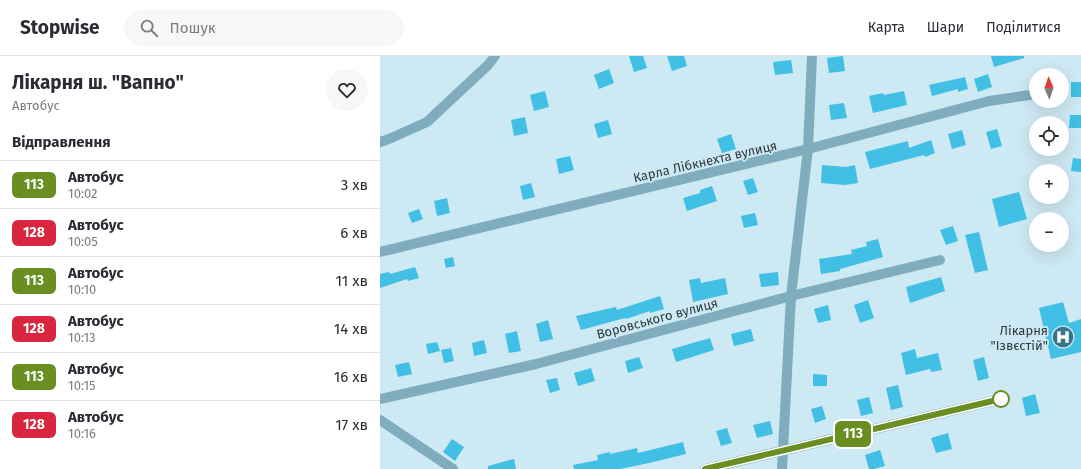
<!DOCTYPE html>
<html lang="uk">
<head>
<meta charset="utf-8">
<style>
  :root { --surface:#fff; --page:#f7f7f7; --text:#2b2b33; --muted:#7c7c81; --line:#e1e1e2 }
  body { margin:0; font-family:"Fira Sans",sans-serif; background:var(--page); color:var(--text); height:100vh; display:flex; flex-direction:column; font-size:15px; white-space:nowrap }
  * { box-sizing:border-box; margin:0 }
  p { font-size:13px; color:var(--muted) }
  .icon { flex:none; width:22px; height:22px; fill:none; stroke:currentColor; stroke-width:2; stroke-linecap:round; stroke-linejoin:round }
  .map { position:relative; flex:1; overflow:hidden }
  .panel { display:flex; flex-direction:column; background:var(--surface); width:380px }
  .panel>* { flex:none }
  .badge { padding:0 8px; border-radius:6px; font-size:14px; line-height:26px }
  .needle { width:26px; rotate:358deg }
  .buttons { position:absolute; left:649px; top:12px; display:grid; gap:8px }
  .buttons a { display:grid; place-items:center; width:40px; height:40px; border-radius:50%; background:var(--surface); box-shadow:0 4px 16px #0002; font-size:20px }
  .map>.badge { position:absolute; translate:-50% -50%; box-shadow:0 0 0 2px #fff }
  h2 { padding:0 12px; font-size:15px; line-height:36px }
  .round { display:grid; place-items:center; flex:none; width:42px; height:42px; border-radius:21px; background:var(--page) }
  .overview { display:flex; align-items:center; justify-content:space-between; height:68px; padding:0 12px }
  h1 { font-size:19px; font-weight:700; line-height:30px }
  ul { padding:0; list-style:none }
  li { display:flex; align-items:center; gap:12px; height:48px; padding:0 12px; border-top:1px solid var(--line) }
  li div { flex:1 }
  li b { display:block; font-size:15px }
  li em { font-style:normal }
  li .badge { min-width:44px; font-weight:700; text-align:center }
  header { display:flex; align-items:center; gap:24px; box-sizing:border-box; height:56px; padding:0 20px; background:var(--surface); border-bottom:1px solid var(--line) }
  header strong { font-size:19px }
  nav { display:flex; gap:22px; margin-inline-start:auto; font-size:14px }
  .search { width:280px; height:36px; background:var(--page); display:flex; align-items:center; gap:10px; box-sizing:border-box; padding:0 14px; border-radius:22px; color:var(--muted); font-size:15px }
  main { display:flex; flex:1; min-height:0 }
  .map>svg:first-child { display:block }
  .building { fill:#42bfe4 }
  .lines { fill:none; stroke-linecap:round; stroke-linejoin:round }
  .street { stroke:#80adbd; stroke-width:10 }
  .line-casing { stroke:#fff; stroke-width:9 }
  .line { stroke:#6b8e23; stroke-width:6 }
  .stop-dot { fill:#fff; stroke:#6b8e23; stroke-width:2 }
  .labels { text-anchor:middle; stroke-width:3.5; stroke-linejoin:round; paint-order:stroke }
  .street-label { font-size:13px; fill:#2f393d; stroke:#cde9f3 }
  .poi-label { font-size:13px; fill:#2f393d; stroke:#cde9f3; text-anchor:end }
</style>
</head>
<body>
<header>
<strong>Stopwise</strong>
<div class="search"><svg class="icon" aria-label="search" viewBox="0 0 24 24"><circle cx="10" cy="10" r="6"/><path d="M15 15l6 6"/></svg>Пошук</div>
<nav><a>Карта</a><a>Шари</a><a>Поділитися</a></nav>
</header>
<main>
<section class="panel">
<div class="overview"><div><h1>Лікарня ш. &quot;Вапно&quot;</h1><p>Автобус</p></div><a class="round"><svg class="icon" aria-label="heart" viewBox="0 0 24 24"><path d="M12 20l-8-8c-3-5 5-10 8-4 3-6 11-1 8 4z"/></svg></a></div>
<h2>Відправлення</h2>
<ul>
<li><span class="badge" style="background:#6b8e23;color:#fff">113</span><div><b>Автобус</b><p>10:02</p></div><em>3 хв</em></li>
<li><span class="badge" style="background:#d7263d;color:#fff">128</span><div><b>Автобус</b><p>10:05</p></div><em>6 хв</em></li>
<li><span class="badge" style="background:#6b8e23;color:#fff">113</span><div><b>Автобус</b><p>10:10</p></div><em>11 хв</em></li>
<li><span class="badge" style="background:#d7263d;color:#fff">128</span><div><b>Автобус</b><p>10:13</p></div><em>14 хв</em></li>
<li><span class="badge" style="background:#6b8e23;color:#fff">113</span><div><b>Автобус</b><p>10:15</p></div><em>16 хв</em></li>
<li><span class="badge" style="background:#d7263d;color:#fff">128</span><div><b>Автобус</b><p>10:16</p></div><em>17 хв</em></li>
</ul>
</section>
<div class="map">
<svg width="701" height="413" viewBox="0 0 701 413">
  <rect width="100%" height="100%" fill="#cde9f3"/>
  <g class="building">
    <polygon points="249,0 263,0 267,12 254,16"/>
    <polygon points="287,0 304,0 307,10 292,15"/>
    <polygon points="463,0 465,15 449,17 447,2"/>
    <polygon points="611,0 644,0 644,2 614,11"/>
    <polygon points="411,4 413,17 395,19 393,6"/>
    <polygon points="229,13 234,27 219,33 214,19"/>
    <polygon points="608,18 612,31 598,36 594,23"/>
    <polygon points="585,21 588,33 578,36 578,33 552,40 549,29"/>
    <rect x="691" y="26" width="10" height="15"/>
    <polygon points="165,35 169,51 154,55 150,39"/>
    <polygon points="524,35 527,49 493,57 489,40 503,37 504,39"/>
    <polygon points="464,47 467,62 451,64 449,49"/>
    <polygon points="690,59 701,59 701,72 689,72"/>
    <polygon points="145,61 148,77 134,80 131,64"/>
    <polygon points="228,64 232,78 218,82 214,68"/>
    <polygon points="617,73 622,90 611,93 606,76"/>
    <polygon points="582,74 586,89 572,93 568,78"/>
    <polygon points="351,78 356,93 342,97 337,83"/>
    <polygon points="551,84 555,97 545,101 544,99 490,113 485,96 528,85 529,92"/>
    <polygon points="190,100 194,114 179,118 176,103"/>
    <polygon points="693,102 701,103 701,116 691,115"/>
    <polygon points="442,109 466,111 475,109 478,127 465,129 441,127"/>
    <polygon points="373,122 378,136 368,139 363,125"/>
    <polygon points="151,127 155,141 143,144 140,130"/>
    <polygon points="332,130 337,145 307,155 303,142 320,137 320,134"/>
    <polygon points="639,136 647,163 619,171 612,143"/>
    <polygon points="67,142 70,157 57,160 54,145"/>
    <polygon points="39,153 43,163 32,167 28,157"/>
    <polygon points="375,157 378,169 364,172 361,160"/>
    <polygon points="573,170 578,185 566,189 560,174"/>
    <polygon points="599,176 608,214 595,217 585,179"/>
    <polygon points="498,183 503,201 460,213 460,215 441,218 439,203 472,198 471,194 487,190 486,186"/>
    <polygon points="73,201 75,210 66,212 64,203"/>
    <polygon points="35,211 39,222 28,225 27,223 0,232 0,218 9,216 10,218"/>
    <polygon points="398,216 399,229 381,231 379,218"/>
    <polygon points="561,221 565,235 530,247 526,231"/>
    <polygon points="320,222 321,227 345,222 348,238 313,246 309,224"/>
    <polygon points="280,240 284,253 270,257 270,255 246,263 245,262 201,274 196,260 236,251 237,254"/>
    <polygon points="488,244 494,262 480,267 474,249"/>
    <polygon points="683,246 689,267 701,263 701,296 671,303 659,252"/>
    <polygon points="448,249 451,264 438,267 434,253"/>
    <polygon points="168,264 173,283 160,286 156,268"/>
    <polygon points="371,273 374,285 354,290 351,278"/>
    <polygon points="137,275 141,295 129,297 125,278"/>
    <polygon points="330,282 334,294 296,306 292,293"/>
    <polygon points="104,284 107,297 94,300 92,287"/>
    <polygon points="57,286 60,295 48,298 46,288"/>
    <polygon points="71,292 74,305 64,307 61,294"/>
    <polygon points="535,293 537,302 558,297 562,314 551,316 550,313 526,319 521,297"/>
    <polygon points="259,301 263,312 248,317 245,305"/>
    <polygon points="604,301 609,322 598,325 593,304"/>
    <polygon points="29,306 32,318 18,321 15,309"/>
    <polygon points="211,312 215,325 198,330 194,317"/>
    <polygon points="433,318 447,319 447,330 433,330"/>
    <polygon points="177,322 180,334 170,337 166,324"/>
    <polygon points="518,329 523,351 511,354 506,332"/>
    <polygon points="655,338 660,357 646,360 642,342"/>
    <polygon points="489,341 493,357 481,360 477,344"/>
    <polygon points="442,350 446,363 435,367 431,353"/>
    <polygon points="390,365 393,378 377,382 373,369"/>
    <polygon points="347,372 352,387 341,390 336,375"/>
    <polygon points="568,377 572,393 556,397 551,382"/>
    <polygon points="72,383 84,391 75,405 63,396"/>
    <polygon points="303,386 306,398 269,407 240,413 194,413 193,409 218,404 217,399 230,396 230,398 257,392 258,397"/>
    <polygon points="500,394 505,410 494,413 489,413 485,399"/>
    <polygon points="134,403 136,413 108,413 108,410"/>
  </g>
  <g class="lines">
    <g class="street">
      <polyline points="0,86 9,83 47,66 108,9 115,0"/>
      <polyline points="0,196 428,93 609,45 656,38"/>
      <polyline points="0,343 156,308 411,240 560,204"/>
      <polyline points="0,364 73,413"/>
      <polyline points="325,413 621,343"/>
      <polyline points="402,413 411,240 428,93 432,0"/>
    </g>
  </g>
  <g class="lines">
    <g class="line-casing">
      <polyline id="line" points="325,413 621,343"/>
    </g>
    <use href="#line" class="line"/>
  </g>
  <defs>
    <g id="hospital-disc" transform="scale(1.15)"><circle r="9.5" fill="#36768a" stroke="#cde9f3"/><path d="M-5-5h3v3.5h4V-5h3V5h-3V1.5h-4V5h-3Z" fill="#fff"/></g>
  </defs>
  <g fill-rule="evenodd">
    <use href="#hospital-disc" x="683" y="281"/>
  </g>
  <circle class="stop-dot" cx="621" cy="343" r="8"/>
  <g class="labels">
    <g class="street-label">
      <text transform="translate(325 105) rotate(-13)" y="5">Карла Лібкнехта вулиця</text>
      <text transform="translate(277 262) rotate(-15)" y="5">Воровського вулиця</text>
    </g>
    <g class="poi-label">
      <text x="668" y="279">Лікарня<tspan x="668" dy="15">"Ізвєстій"</tspan></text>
    </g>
  </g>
</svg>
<div class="buttons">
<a><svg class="needle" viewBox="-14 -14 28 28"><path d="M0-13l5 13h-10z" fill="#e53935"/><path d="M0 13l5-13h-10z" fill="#7c7c81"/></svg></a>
<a><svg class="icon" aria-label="locate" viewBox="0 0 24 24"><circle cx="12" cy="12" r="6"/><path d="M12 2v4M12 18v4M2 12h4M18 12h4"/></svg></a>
<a>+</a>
<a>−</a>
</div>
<b class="badge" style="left:473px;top:378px;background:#6b8e23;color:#fff">113</b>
</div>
</main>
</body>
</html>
